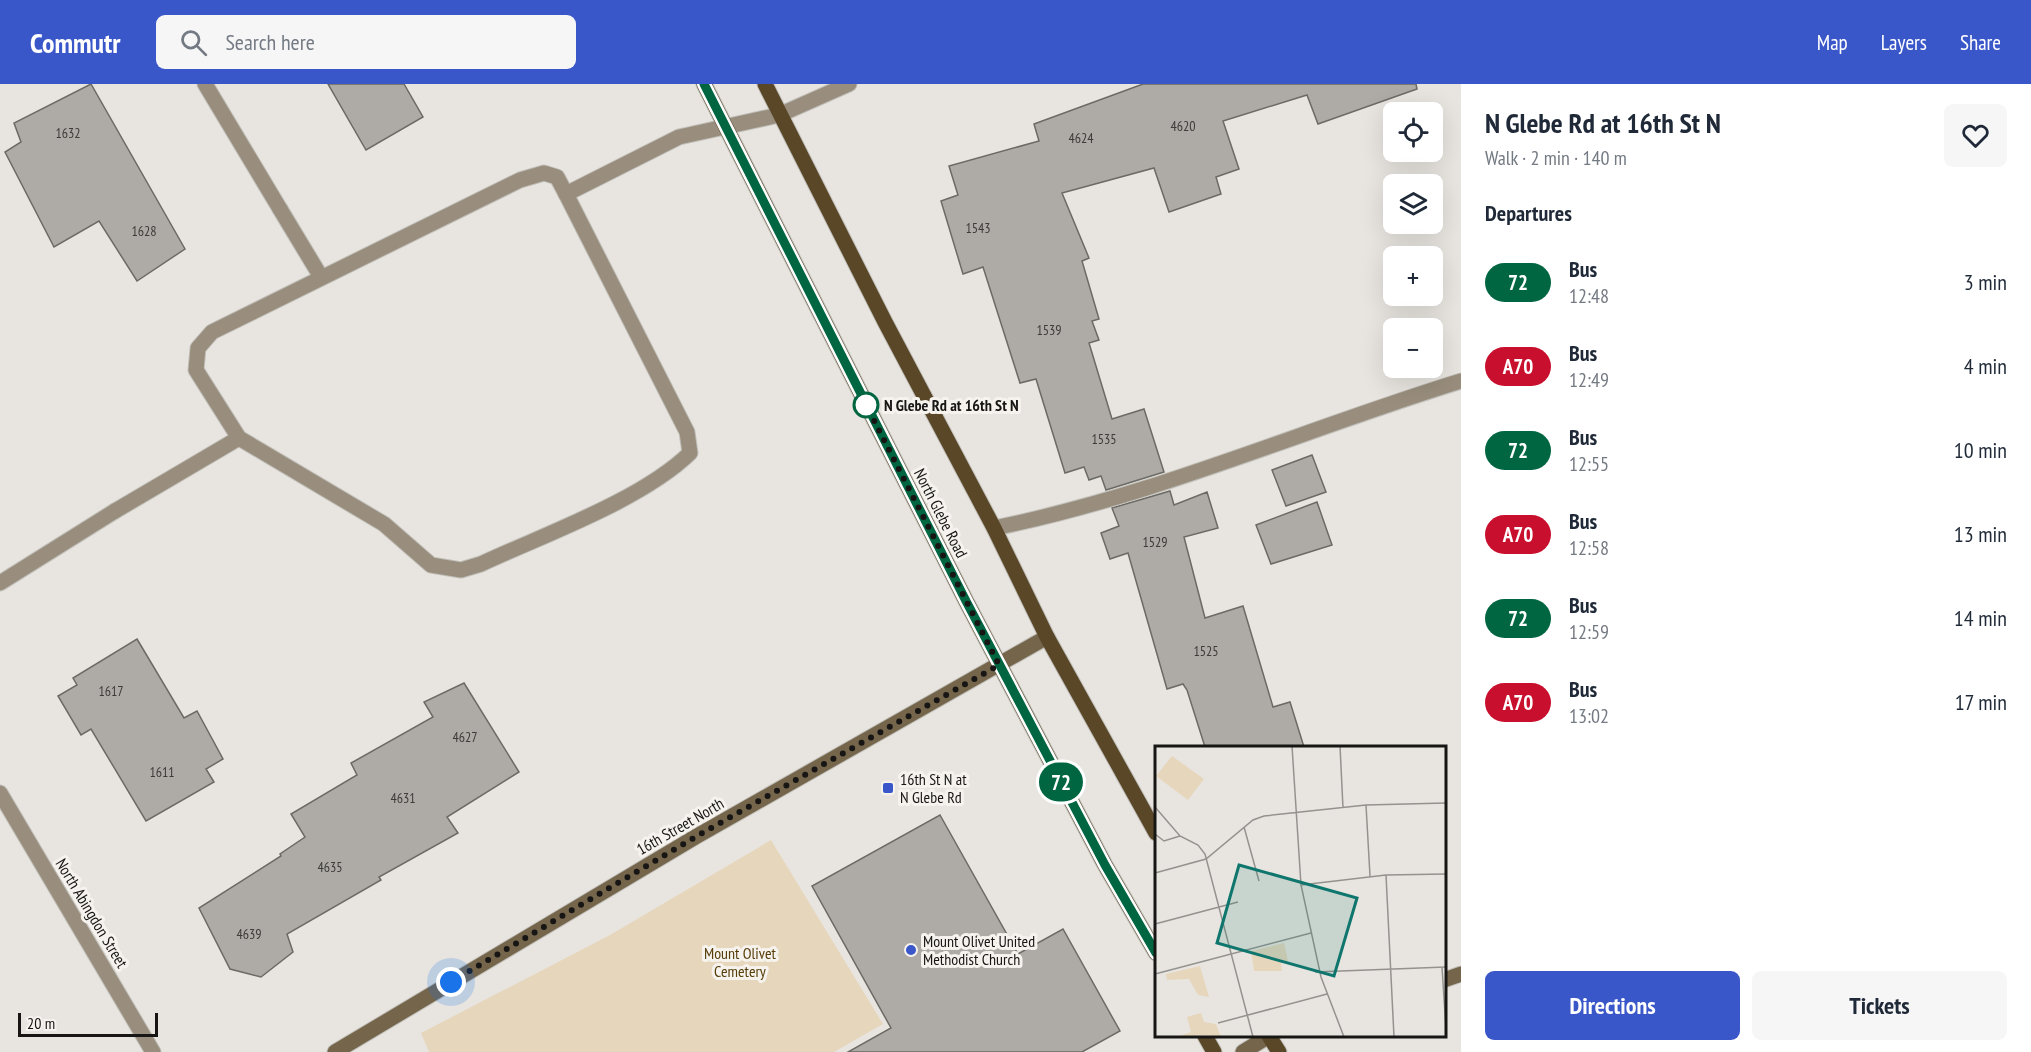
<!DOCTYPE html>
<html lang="en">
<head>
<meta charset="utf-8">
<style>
  :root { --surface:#fff; --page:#f6f6f7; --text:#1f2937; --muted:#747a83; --accent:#3a57c9 }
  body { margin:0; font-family:"PT Sans Narrow",sans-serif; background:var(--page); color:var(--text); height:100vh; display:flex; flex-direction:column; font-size:22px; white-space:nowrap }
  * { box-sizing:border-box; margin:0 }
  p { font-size:20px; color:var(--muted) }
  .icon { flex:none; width:33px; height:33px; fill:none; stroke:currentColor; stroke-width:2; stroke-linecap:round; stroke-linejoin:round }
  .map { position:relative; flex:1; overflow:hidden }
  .details { display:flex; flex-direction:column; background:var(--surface); width:570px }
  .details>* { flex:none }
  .badge { padding:0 12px; border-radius:20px; font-size:21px; line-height:39px }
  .tools { position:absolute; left:1383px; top:18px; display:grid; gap:12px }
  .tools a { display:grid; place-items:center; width:60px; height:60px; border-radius:9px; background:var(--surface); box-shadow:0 6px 24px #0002; font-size:30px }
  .scale { position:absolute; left:18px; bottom:15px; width:140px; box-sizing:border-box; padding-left:6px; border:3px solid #171615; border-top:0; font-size:16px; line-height:21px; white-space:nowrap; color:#171615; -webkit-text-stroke:4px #f6f3ee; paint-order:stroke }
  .you { position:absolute; width:30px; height:30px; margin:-15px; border:4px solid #fff; border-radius:50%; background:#1a73e8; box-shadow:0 0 0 9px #1a73e833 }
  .map>.badge { position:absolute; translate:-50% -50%; box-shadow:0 0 0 3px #fff }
  h2 { padding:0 24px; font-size:22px; line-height:54px }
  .round { display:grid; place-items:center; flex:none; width:63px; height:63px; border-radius:9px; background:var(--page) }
  .headline { display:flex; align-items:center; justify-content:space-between; height:102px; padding:0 24px }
  h1 { font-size:28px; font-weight:700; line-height:45px }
  .button { display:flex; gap:12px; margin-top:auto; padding:12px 24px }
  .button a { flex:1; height:69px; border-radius:9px; background:var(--accent); color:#fff; font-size:24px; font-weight:700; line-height:69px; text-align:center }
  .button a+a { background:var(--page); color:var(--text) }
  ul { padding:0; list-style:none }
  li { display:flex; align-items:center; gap:18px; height:84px; padding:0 24px }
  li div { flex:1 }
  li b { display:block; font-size:22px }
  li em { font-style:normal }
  li .badge { min-width:66px; font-weight:700; text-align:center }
  header { display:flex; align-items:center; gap:36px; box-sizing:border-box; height:84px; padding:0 30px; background:var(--accent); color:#fff }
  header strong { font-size:28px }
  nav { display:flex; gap:33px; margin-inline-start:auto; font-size:21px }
  .search { width:420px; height:54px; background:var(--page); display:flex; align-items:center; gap:15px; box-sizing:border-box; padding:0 21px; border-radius:9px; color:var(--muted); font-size:22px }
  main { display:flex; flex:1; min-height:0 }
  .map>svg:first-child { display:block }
  .green { fill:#e6d6bc }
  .building { fill:#aeaba6; stroke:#6c6a65; stroke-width:1.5 }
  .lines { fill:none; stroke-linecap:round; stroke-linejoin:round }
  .lane-casing { stroke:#c2c0bb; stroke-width:17 }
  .street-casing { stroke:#c2c0bb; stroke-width:17 }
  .secondary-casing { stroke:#c2c0bb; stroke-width:17 }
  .primary-casing { stroke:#c2c0bb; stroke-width:17 }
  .lane { stroke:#998e7d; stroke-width:15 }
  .street { stroke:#998e7d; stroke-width:15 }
  .secondary { stroke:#74654b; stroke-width:15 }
  .primary { stroke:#594728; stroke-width:15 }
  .line-casing { stroke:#fff; stroke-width:14 }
  .line { stroke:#006641; stroke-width:9 }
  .walk { stroke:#171615; stroke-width:6; stroke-dasharray:0 10.8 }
  .stop-dot { fill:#fff; stroke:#006641; stroke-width:3 }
  .poi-dot { fill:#3a57c9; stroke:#f6f3ee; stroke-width:2 }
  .labels { text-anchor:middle; stroke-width:6; stroke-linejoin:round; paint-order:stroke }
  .number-label { font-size:14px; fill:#3d3b39 }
  .stop-label { font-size:16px; font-weight:bold; fill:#171615; stroke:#f6f3ee; text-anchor:start }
  .street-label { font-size:16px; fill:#171615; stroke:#f6f3ee }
  .poi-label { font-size:16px; fill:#171615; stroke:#f6f3ee; text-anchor:start }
  .park-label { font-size:16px; fill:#573e09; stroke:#f6f3ee }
  .inset-road { fill:none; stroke:#94928f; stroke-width:1.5 }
  .view { fill:#0f766e; fill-opacity:0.15; stroke:#0f766e; stroke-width:3 }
  .inset-edge { fill:none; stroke:#171615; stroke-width:3 }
</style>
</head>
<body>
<header>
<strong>Commutr</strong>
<div class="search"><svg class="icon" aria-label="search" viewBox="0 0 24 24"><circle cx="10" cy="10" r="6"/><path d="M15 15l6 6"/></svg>Search here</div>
<nav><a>Map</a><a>Layers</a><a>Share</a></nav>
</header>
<main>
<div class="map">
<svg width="1461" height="968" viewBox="0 0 1461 968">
  <rect width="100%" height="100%" fill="#e8e5e0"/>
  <polygon class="green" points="771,756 883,940 834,968 429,968 421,949 610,851"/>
  <g class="building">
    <polygon points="91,0 185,165 137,197 99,137 54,163 5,68 21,58 14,39"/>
    <polygon points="328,0 404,0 423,33 366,66"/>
    <polygon points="1143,0 1416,0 1417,5 1318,40 1307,11 1223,37 1239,85 1216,93 1221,110 1169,128 1154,84 1062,109 1089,174 1082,177 1099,235 1092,237 1099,256 1089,259 1112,335 1144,325 1164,388 1106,406 1101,392 1089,396 1084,383 1065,389 1036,295 1020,299 983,183 963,190 941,117 958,111 949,82 1039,57 1034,40"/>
    <polygon points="1312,371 1326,408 1286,422 1272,386"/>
    <polygon points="1170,407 1174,421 1207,408 1218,444 1184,453 1205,534 1243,522 1273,623 1290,618 1304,663 1205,663 1187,606 1183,600 1167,605 1128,469 1110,475 1101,449 1119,442 1112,424"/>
    <polygon points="1317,418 1332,461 1271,480 1256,441"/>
    <polygon points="137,555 184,634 197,627 223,675 206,685 214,698 146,737 91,645 81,651 58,612 77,601 73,594"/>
    <polygon points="464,599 519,688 447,733 458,749 379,793 381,796 287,850 293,868 261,893 230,885 199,824 281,772 280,770 305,753 291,730 357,691 351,679 433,633 424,618"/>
    <polygon points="940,731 1018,870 1063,845 1120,947 1082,968 848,968 891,944 812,802"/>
  </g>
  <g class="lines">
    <g class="lane-casing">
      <g id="lane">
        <path d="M544,89L557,93L566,110L687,348L690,369C642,416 543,451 481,480L461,486L431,481L384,440L239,354L196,286L198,264L212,248L520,96Z"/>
        <polyline points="566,110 679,53 779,31"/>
        <polyline points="280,125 321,193"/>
        <polyline points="115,427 239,354"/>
        <path d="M994,444C1154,412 1305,345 1461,297"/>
      </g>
    </g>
    <g class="street-casing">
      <g id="street">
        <polyline points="205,0 280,125"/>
        <polyline points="779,31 849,0"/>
        <polyline points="0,499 115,427"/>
        <polyline points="0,709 153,968"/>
      </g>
    </g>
    <g class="secondary-casing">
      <g id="secondary">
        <polyline points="1444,896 1461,890"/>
        <polyline points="335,968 697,752 1047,553"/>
        <polyline points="1243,968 1269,952"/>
      </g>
    </g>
    <g class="primary-casing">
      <g id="primary">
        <polyline points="704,0 966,517 1105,781 1156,869"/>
        <polyline points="765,0 885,238 994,444 1047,553 1156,749"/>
        <polyline points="1205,952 1214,968"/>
        <polyline points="1269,952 1279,968"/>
      </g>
    </g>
    <use href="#lane" class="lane"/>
    <use href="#street" class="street"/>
    <use href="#secondary" class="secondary"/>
    <use href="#primary" class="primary"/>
  </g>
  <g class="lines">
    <g class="line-casing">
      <polyline id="line" points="704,0 966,517 1105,781 1156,869"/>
    </g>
    <use href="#line" class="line"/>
    <polyline class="walk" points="451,898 697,752 999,581 861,311 866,321"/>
  </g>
  <circle class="stop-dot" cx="866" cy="321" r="12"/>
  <g class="poi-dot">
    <rect x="882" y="698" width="12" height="12" rx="3"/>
    <circle cx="911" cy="866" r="6"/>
  </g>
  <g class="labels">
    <g class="number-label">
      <text x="1183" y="47">4620</text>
      <text x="68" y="54">1632</text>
      <text x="1081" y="59">4624</text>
      <text x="978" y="149">1543</text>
      <text x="144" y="152">1628</text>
      <text x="1049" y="251">1539</text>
      <text x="1104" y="360">1535</text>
      <text x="1155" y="463">1529</text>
      <text x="1206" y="572">1525</text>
      <text x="111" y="612">1617</text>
      <text x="465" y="658">4627</text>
      <text x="162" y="693">1611</text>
      <text x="403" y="719">4631</text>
      <text x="330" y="788">4635</text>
      <text x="249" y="855">4639</text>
    </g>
    <g class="stop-label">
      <text x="884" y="327">N Glebe Rd at 16th St N</text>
    </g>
    <g class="street-label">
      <text transform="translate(941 429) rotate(63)" y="6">North Glebe Road</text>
      <text transform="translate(680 742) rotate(-30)" y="6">16th Street North</text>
      <text transform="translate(92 829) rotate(59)" y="6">North Abingdon Street</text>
    </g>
    <g class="poi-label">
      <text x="900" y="701">16th St N at<tspan x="900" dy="18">N Glebe Rd</tspan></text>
      <text x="923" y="863">Mount Olivet United<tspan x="923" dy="18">Methodist Church</tspan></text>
    </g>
    <g class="park-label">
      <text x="740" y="875">Mount Olivet<tspan x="740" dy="18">Cemetery</tspan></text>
    </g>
  </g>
  <g transform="translate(1155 662)">
    <rect width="291" height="291" fill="#e8e5e0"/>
    <path d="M17,10L49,33L33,54L1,30ZM129,197L133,215L126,217L127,225H99L96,205ZM45,220L54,251L43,249L34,233L12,234L11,228ZM46,267L49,276L61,278L66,291H22L36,286L32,271Z" fill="#e6d6bc"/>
    <path class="inset-road" d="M137,0L146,139L166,231L189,291M185,0L188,62M211,59L215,130M0,61L25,90L43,99L50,108L98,291M89,81L104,135M0,88L9,95L25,90M0,127L51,113L98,74L109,70L211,59L291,57M231,129L239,291M146,139L231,129L291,128M0,178L83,156M287,221L291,283M160,226L291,221M0,228L156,187M63,277L172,248"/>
    <path class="view" d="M84,119L202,152L179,230L62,197Z"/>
    <rect width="291" height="291" class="inset-edge"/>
  </g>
</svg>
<div class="tools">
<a><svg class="icon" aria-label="locate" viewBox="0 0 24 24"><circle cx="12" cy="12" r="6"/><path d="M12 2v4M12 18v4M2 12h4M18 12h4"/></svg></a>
<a><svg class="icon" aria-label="layers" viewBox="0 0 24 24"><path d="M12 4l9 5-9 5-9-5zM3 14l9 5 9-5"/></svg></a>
<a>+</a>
<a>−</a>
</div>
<div class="scale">20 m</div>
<div class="you" style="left:451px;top:898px"></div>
<b class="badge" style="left:1061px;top:698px;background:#006641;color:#fff">72</b>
</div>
<section class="details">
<div class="headline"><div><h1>N Glebe Rd at 16th St N</h1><p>Walk · 2 min · 140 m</p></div><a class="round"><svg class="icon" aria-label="heart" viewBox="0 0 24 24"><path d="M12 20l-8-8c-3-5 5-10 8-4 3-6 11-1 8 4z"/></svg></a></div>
<h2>Departures</h2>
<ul>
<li><span class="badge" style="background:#006641;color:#fff">72</span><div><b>Bus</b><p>12:48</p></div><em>3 min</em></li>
<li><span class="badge" style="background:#c8102e;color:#fff">A70</span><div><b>Bus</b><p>12:49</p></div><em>4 min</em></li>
<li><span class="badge" style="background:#006641;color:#fff">72</span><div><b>Bus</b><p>12:55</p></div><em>10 min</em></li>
<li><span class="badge" style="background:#c8102e;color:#fff">A70</span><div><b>Bus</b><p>12:58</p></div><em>13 min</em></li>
<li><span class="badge" style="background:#006641;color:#fff">72</span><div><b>Bus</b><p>12:59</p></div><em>14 min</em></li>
<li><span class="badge" style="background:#c8102e;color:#fff">A70</span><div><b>Bus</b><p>13:02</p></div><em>17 min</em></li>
</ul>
<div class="button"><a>Directions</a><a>Tickets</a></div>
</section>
</main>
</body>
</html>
